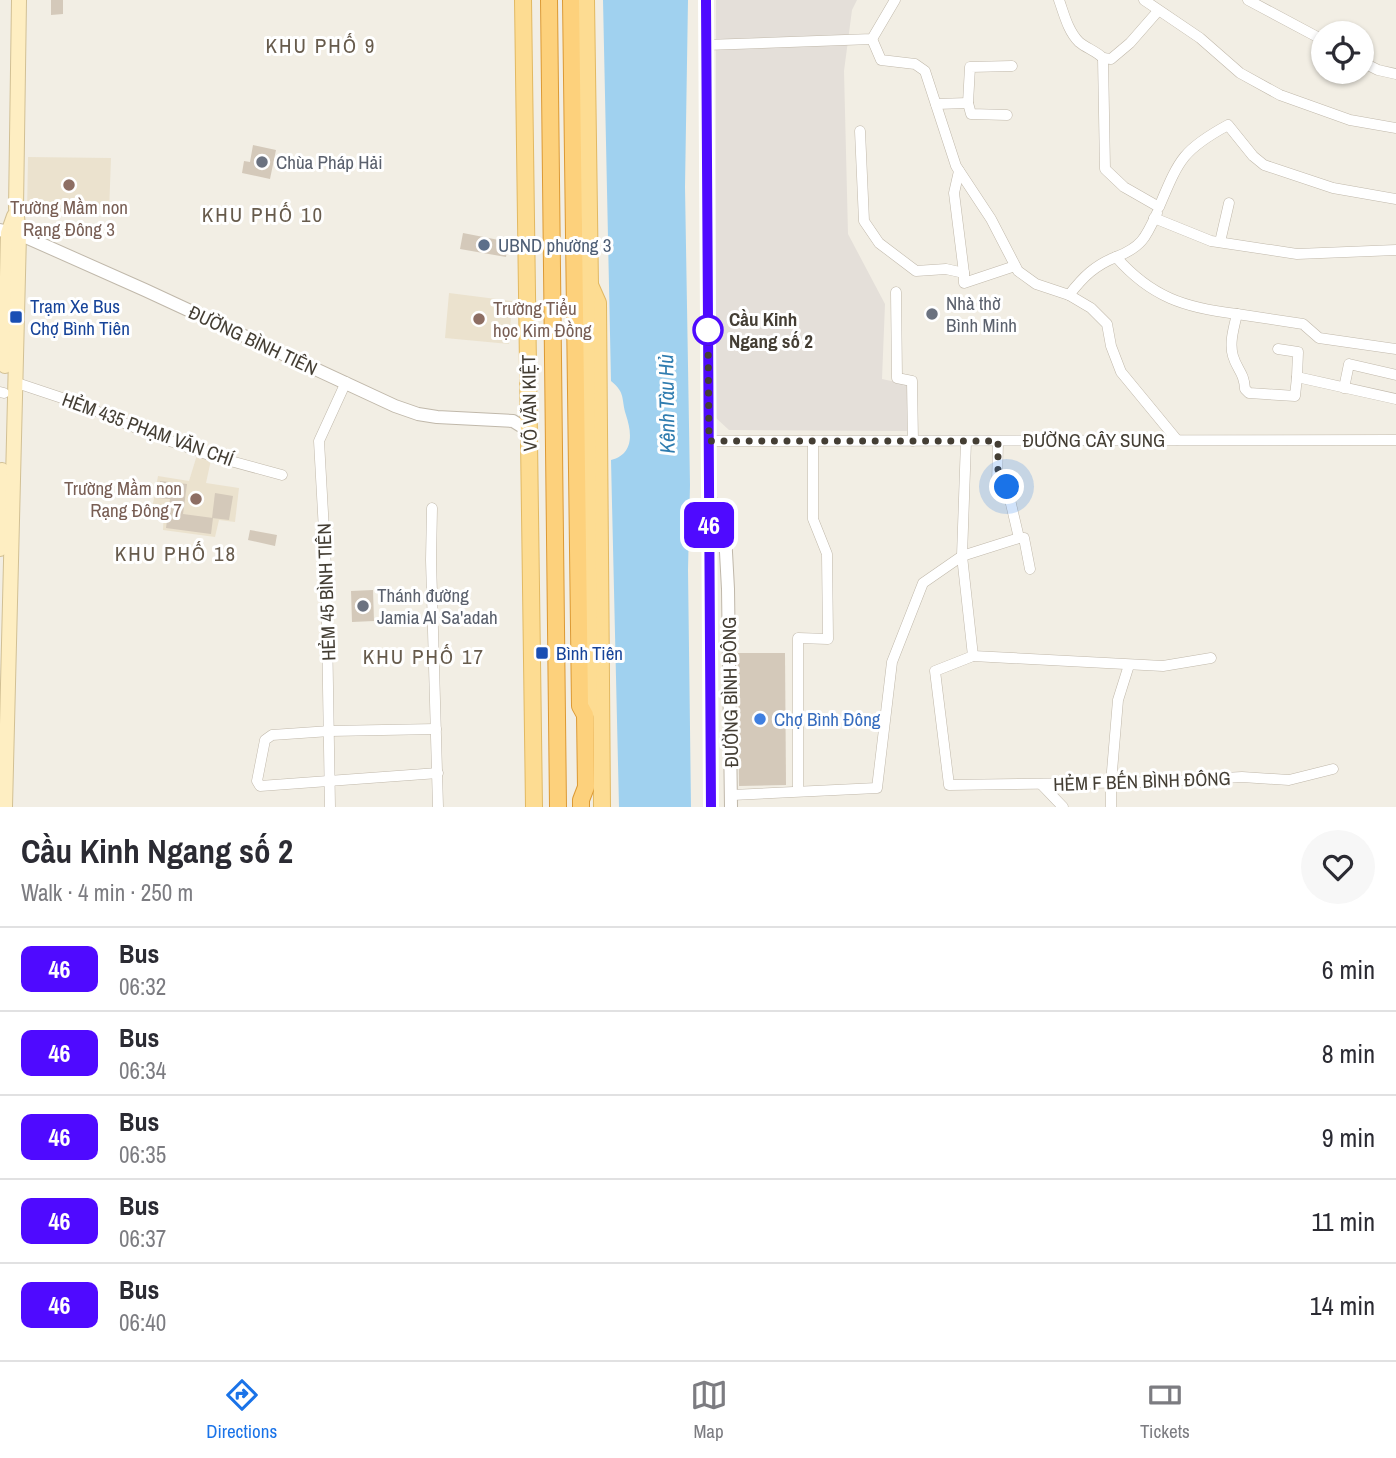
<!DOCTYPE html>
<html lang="en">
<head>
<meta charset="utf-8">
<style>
  :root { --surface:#fff; --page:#f7f7f7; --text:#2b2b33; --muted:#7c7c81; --line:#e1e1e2; --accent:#1a73e8 }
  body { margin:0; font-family:"Archivo Narrow",sans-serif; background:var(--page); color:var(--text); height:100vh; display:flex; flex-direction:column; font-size:26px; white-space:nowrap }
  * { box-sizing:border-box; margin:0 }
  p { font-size:23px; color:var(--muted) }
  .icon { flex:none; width:38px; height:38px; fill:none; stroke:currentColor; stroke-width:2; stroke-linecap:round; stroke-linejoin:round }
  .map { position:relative; height:807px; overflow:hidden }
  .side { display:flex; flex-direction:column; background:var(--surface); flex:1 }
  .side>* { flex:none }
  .badge { padding:0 14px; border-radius:10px; font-size:24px; line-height:46px }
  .controls { position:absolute; left:1311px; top:21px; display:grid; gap:14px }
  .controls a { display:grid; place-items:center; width:63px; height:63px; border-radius:50%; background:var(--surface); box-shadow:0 2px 5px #0004; font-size:35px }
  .you { position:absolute; width:35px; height:35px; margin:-18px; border:5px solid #fff; border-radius:50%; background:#1a73e8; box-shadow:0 0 0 10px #1a73e833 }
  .map>.badge { position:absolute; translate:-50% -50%; box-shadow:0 0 0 4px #fff }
  .round { display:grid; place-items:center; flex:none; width:74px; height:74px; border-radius:37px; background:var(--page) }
  .head { display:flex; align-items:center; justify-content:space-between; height:119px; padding:0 21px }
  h1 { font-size:33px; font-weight:700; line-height:52px }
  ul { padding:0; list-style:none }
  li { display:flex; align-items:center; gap:21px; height:84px; padding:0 21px; border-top:2px solid var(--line) }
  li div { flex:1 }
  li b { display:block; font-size:26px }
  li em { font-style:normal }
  li .badge { min-width:77px; font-weight:700; text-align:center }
  .menu { display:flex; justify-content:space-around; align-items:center; height:98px; border-top:2px solid var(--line); background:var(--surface); font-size:19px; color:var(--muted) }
  .menu a { display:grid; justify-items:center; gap:4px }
  .menu .active { color:var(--accent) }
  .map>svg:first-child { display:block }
  .industrial { fill:#e4dfd9 }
  .education { fill:#ebe2ce }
  .water { fill:#a0d1ef }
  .building { fill:#d4c9ba }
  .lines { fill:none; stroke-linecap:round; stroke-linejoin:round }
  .minor-casing { stroke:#c0b8aa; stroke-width:11 }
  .tertiary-casing { stroke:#c0b8aa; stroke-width:14 }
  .secondary-casing { stroke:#d2c094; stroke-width:16 }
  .primary-casing { stroke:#e2b962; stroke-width:18 }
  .trunk-casing { stroke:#dc9a35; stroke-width:18 }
  .minor { stroke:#fff; stroke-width:10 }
  .tertiary { stroke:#fff; stroke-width:12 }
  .secondary { stroke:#feeec2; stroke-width:14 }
  .primary { stroke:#fddc92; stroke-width:16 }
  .trunk { stroke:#fdd17c; stroke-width:16 }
  .line-casing { stroke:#fff; stroke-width:16 }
  .line { stroke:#4f0aff; stroke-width:10 }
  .walk { stroke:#443e34; stroke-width:7; stroke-dasharray:0 12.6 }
  .worship-dot { fill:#6b7280; stroke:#fff; stroke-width:2.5 }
  .education-dot { fill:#8d6e63; stroke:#fff; stroke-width:2.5 }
  .service-dot { fill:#5c6f8a; stroke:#fff; stroke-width:2.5 }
  .transit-dot { fill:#1a4fb4; stroke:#fff; stroke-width:2.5 }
  .stop-dot { fill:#fff; stroke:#4f0aff; stroke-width:3.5 }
  .shop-dot { fill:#3f7fe0; stroke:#fff; stroke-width:2.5 }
  .labels { text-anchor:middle; stroke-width:6; stroke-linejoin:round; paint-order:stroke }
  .worship-label { font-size:19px; fill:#5b616d; stroke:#fff; text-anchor:start }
  .education-label { font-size:19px; fill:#785e54; stroke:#fff }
  .service-label { font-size:19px; fill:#4e5e75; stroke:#fff; text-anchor:start }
  .transit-label { font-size:19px; fill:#164399; stroke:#fff; text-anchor:start }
  .stop-label { font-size:19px; font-weight:bold; fill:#443e34; stroke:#fff; text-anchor:start }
  .street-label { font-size:19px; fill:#443e34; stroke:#fff }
  .shop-label { font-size:19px; fill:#366cbe; stroke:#fff; text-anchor:start }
  .neighbourhood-label { font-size:21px; letter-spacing:2px; fill:#675b4c; stroke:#fff }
  .water-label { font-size:21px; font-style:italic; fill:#2f7caf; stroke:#fff }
</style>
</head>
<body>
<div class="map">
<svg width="1396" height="807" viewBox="0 0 1396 807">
  <rect width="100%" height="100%" fill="#f2eee4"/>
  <polygon class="industrial" points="716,0 857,0 852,10 844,71 848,234 885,304 882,379 909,385 907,431 729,430 716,418"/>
  <g class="education">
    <polygon points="28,157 111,158 109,213 27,212"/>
    <polygon points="449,293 512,301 509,344 445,338"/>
    <polygon points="197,455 211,460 206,483 239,488 235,522 219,520 215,537 163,530 164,510 152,509 158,476 189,481"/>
  </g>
  <path class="water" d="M603,0H688L685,187L690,485L688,570L691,807H619L611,460C634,454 632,433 626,415C621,399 626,393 611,381Z"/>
  <g class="building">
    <polygon points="51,0 63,0 63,14 51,15"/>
    <polygon points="253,145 276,150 270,179 242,173 244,161 250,162"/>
    <polygon points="463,233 509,242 506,257 460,249"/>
    <polygon points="160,481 187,484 183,514 213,518 211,534 166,528 170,499 158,498"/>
    <polygon points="215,493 233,496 229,520 212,518"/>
    <polygon points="250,530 277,535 275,546 248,540"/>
    <polygon points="373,590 374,621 352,622 351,591"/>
    <polygon points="738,653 785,653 786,785 739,786"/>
  </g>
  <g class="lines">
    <g class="minor-casing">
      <g id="minor">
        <path d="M1059,0C1064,14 1068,31 1079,42C1086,48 1096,51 1103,58"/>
        <polyline points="1144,0 1200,38 1240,73 1280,95 1350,120 1396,128"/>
        <polyline points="1248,0 1323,40"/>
        <path d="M1158,11L1130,43L1111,59L1103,58L1105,169L1124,187L1159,207C1179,160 1182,150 1228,125L1253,156L1264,165L1333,188L1396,199"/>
        <polyline points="872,39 881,60 915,64 925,71 956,166 991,219 1018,271 1036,284 1069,295"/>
        <polyline points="706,45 872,39 895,0"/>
        <polyline points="1362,62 1378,70 1396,74"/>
        <polyline points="936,104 968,103"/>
        <polyline points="1007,115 971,114 968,103 970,67 1012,66"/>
        <polyline points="860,131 864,221 879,243 916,271 946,269 964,273 964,283 1015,266"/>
        <polyline points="959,171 954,193 964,273"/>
        <polyline points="1154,218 1211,241 1297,254 1396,250"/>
        <polyline points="1220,242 1229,203"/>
        <path d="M1116,257C1142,247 1146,237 1157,213"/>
        <polyline points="896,292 897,378 912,381 913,441"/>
        <polyline points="1237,314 1303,324 1319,338 1396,349"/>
        <polyline points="1278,349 1298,352 1297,377"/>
        <polyline points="14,382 80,404 145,432 212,456 282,475"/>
        <polyline points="1344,388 1349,364 1396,375"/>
        <polyline points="0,392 4,393"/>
        <path d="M1177,440L1121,372L1111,346L1107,324L1091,308L1069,295C1083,277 1095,265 1116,257C1151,297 1185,308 1237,314C1234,327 1229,343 1233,356C1237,370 1244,372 1245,389L1249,393L1295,396L1297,377L1396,399"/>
        <polyline points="709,441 1396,440"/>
        <polyline points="966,441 962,556 973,656"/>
        <polyline points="998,441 997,485 1007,487 1019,538 1024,538 1030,569"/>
        <polyline points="432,508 431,560 438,807"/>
        <polyline points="1211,658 1163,666 973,656 935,671 949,785 1155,782 1242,777 1289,780 1333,769"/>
        <polyline points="436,729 330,731 272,735 265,740 257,781 260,786 438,773"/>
        <polyline points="1041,784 1063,807"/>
        <polyline points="798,791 798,638 828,639 827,554 813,519 813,441"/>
        <polyline points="732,795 877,788 892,662 923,583 962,556 1019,538"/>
        <polyline points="330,807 326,567 319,441 346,382"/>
        <polyline points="1111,807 1111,783 1118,700 1129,665"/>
      </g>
    </g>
    <g class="tertiary-casing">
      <g id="tertiary">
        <polyline points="706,0 711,807"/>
        <polyline points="0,230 19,234 145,290 395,406 418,414 437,417 513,421 529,431"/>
        <polyline points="712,502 725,534 728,589 731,807"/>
      </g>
    </g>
    <g class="secondary-casing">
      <g id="secondary">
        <polyline points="5,366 8,233 14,216"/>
        <polyline points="0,549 2,470"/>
        <polyline points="5,807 19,234 16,208 19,0"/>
      </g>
    </g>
    <g class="primary-casing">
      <g id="primary">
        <polyline points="523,0 534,807"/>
        <polyline points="590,285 598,303 602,807"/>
        <polyline points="585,715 589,706 586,303 590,285 586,0"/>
      </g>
    </g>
    <g class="trunk-casing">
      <g id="trunk">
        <polyline points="549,0 558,807"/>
        <polyline points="571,0 580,706 585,715 586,787 581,800 581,807"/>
      </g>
    </g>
    <use href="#minor" class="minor"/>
    <use href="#tertiary" class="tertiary"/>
    <use href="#secondary" class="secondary"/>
    <use href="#primary" class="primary"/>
    <use href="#trunk" class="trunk"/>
  </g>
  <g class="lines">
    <g class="line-casing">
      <polyline id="line" points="706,0 711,807"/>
    </g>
    <use href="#line" class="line"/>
    <polyline class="walk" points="708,330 709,441 998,441 998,485 1007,487"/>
  </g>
  <g class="worship-dot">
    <circle cx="262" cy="162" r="7"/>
    <circle cx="932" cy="314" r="7"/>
    <circle cx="363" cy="606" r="7"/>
  </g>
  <g class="education-dot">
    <circle cx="69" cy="185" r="7"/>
    <circle cx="479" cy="319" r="7"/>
    <circle cx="196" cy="499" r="7"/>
  </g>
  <circle class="service-dot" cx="484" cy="245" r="7"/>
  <g class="transit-dot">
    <rect x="9" y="310" width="14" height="14" rx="3.5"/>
    <rect x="535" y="646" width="14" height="14" rx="3.5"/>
  </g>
  <circle class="stop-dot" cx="708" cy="330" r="14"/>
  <circle class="shop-dot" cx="760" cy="719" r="7"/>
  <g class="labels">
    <g class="worship-label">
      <text x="276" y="169">Chùa Pháp Hải</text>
      <text x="946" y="310">Nhà thờ<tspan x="946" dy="22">Bình Minh</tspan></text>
      <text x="377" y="602">Thánh đường<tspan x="377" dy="22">Jamia Al Sa'adah</tspan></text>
    </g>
    <g class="education-label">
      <text x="69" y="214">Trường Mầm non<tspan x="69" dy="22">Rạng Đông 3</tspan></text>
      <text x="493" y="315" text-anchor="start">Trường Tiểu<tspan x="493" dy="22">học Kim Đồng</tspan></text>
      <text x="182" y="495" text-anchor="end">Trường Mầm non<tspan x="182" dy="22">Rạng Đông 7</tspan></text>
    </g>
    <g class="service-label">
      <text x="498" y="252">UBND phường 3</text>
    </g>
    <g class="transit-label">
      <text x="30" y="313">Trạm Xe Bus<tspan x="30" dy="22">Chợ Bình Tiên</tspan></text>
      <text x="556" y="660">Bình Tiên</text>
    </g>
    <g class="stop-label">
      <text x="729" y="326">Cầu Kinh<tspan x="729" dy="22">Ngang số 2</tspan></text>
    </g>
    <g class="street-label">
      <text transform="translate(253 340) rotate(25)" y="7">ĐƯỜNG BÌNH TIÊN</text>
      <text transform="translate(529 403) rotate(-91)" y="7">VÕ VĂN KIỆT</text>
      <text transform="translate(148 429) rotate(20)" y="7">HẺM 435 PHẠM VĂN CHÍ</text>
      <text x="1094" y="447">ĐƯỜNG CÂY SUNG</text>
      <text transform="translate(326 592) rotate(-92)" y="7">HẺM 45 BÌNH TIÊN</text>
      <text transform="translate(730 692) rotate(-91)" y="7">ĐƯỜNG BÌNH ĐÔNG</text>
      <text transform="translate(1142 781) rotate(-2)" y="7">HẺM F BẾN BÌNH ĐÔNG</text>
    </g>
    <g class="shop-label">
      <text x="774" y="726">Chợ Bình Đông</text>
    </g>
    <g class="neighbourhood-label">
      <text x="321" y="53">KHU PHỐ 9</text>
      <text x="263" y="222">KHU PHỐ 10</text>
      <text x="176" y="561">KHU PHỐ 18</text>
      <text x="424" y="664">KHU PHỐ 17</text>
    </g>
    <g class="water-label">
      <text transform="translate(667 404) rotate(-91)" y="7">Kênh Tàu Hủ</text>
    </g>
  </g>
</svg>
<div class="controls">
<a><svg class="icon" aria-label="locate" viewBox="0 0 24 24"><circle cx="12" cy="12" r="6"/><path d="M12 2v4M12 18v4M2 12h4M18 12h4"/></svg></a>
</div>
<div class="you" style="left:1007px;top:487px"></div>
<b class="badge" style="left:709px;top:525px;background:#4f0aff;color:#fff">46</b>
</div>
<section class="side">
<div class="head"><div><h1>Cầu Kinh Ngang số 2</h1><p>Walk · 4 min · 250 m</p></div><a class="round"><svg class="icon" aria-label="heart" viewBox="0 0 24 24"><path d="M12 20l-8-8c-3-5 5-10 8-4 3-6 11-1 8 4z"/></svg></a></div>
<ul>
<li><span class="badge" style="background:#4f0aff;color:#fff">46</span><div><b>Bus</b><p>06:32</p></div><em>6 min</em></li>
<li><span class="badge" style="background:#4f0aff;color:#fff">46</span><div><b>Bus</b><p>06:34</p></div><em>8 min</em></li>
<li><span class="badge" style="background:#4f0aff;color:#fff">46</span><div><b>Bus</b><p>06:35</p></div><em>9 min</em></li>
<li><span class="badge" style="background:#4f0aff;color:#fff">46</span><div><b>Bus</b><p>06:37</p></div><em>11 min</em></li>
<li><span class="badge" style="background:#4f0aff;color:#fff">46</span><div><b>Bus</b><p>06:40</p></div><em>14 min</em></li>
</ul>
</section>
<nav class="menu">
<a class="active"><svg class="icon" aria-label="directions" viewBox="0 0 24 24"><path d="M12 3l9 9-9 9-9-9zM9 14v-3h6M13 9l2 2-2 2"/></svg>Directions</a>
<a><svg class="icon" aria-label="map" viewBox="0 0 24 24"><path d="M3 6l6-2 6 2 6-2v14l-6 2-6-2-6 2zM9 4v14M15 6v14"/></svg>Map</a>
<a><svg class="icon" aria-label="tickets" viewBox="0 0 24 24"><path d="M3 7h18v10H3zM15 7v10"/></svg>Tickets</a>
</nav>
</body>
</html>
